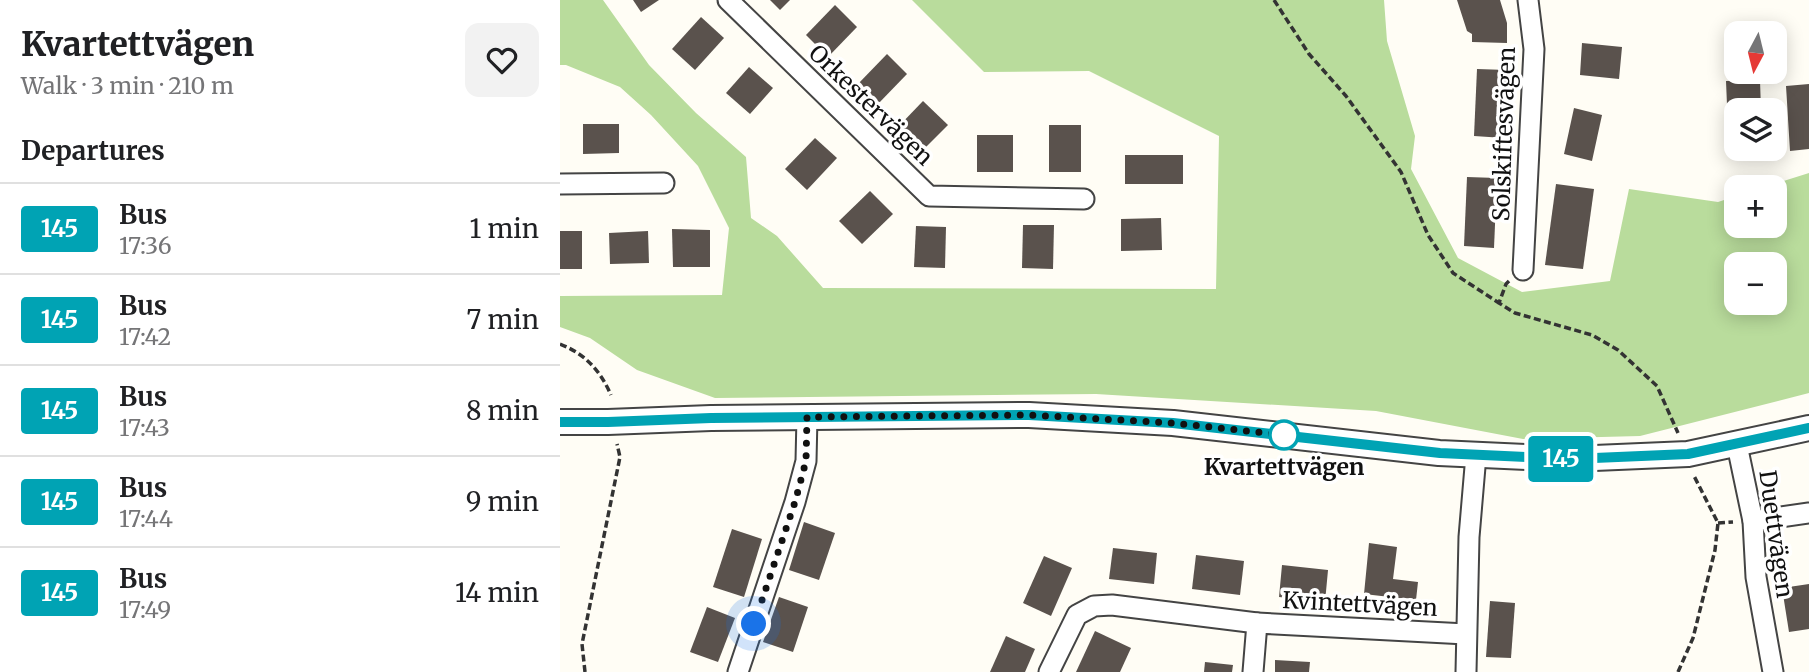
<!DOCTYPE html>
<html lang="en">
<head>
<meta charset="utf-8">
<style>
  :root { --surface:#fff; --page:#f2f2f2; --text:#202124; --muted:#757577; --line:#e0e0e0 }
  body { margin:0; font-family:Merriweather,serif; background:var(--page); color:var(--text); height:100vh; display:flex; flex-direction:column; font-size:26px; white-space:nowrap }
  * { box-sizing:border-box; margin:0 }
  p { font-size:23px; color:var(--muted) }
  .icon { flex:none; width:38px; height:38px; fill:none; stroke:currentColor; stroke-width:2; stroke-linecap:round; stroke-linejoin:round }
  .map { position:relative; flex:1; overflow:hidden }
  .sheet { display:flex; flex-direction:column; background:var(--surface); width:560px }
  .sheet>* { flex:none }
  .badge { padding:0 14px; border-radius:5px; font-size:24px; line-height:46px }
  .needle { width:46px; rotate:187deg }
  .fabs { position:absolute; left:1164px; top:21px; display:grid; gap:14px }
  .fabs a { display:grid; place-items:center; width:63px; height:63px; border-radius:14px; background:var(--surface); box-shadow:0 4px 18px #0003; font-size:35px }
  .you { position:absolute; width:35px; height:35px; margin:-18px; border:5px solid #fff; border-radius:50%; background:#1a73e8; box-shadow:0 0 0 10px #1a73e833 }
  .map>.badge { position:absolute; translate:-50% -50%; box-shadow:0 0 0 4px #fff }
  h2 { padding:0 21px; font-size:26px; line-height:63px }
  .round { display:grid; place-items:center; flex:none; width:74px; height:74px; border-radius:14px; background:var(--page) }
  .overview { display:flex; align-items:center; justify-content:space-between; height:119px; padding:0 21px }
  h1 { font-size:33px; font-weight:800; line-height:52px }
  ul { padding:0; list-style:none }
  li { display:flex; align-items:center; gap:21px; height:91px; padding:0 21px; border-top:2px solid var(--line) }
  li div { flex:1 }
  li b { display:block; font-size:26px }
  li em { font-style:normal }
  li .badge { min-width:77px; font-weight:700; text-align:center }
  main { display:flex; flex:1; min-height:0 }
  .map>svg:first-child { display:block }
  .forest { fill:#b9dc9c; fill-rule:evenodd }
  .building { fill:#5a524d }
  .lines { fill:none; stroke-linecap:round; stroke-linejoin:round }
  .minor-casing { stroke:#444; stroke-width:23 }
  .tertiary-casing { stroke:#444; stroke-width:28 }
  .path { stroke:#333; stroke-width:3.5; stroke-dasharray:7 3.5; stroke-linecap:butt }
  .minor { stroke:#fff; stroke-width:19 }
  .tertiary { stroke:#fff; stroke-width:24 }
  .line-casing { stroke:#fff; stroke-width:16 }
  .line { stroke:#00a3b4; stroke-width:10 }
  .walk { stroke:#111; stroke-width:7; stroke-dasharray:0 12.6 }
  .stop-dot { fill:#fff; stroke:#00a3b4; stroke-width:3.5 }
  .labels { text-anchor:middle; stroke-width:7; stroke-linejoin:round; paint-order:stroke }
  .street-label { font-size:23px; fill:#111; stroke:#fff }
  .stop-label { font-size:23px; font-weight:bold; fill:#111; stroke:#fff }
</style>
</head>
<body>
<main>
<section class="sheet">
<div class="overview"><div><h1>Kvartettvägen</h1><p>Walk · 3 min · 210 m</p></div><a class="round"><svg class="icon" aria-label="heart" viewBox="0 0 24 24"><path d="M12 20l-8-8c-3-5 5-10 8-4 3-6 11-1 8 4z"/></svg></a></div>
<h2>Departures</h2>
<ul>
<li><span class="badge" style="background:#00a3b4;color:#fff">145</span><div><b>Bus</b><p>17:36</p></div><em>1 min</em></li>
<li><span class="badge" style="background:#00a3b4;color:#fff">145</span><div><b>Bus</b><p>17:42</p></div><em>7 min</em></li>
<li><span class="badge" style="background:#00a3b4;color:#fff">145</span><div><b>Bus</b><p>17:43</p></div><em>8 min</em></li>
<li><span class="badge" style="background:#00a3b4;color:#fff">145</span><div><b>Bus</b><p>17:44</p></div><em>9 min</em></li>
<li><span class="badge" style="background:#00a3b4;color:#fff">145</span><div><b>Bus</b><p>17:49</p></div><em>14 min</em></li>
</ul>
</section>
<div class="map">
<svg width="1249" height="672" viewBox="0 0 1249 672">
  <rect width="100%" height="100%" fill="#fffdf5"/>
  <path class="forest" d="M0,0H43L89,65L136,113L186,157L191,218L217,236L263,288L656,289L659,136L529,71L424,72L352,0H824L827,41L855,136L851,169L898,258L962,292L1050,281L1069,189L1158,202L1176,196V226H1214V187H1204L1249,173V393L1080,436L963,439L816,411L536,394L155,398L77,370L30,338L0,327V296L162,295L169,228L138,166L91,115L60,87L6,65H0ZM1176,264H1214V303H1176Z"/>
  <g class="building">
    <polygon points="73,0 99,0 81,12"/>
    <polygon points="210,0 230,0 220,10"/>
    <polygon points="897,0 940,0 947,23 947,43 912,42 912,34 907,31"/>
    <polygon points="275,5 297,27 268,57 246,35"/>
    <polygon points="141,17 164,38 135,70 112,49"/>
    <polygon points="1022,43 1062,47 1059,79 1020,75"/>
    <polygon points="327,54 347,74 317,105 297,85"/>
    <polygon points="189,67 213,88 190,114 166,93"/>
    <polygon points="917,69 947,70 944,138 914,136"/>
    <polygon points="1200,80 1201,110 1176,110 1176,149 1202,149 1202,151 1169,153 1166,81"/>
    <polygon points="1249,84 1249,149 1230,151 1226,86"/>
    <polygon points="363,101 388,125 362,151 338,127"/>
    <polygon points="1014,108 1042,115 1032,161 1004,154"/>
    <polygon points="23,124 59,124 59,153 23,154"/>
    <rect x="489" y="125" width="32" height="47"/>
    <rect x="417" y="135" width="36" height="37"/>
    <polygon points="255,138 277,158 247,190 225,169"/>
    <rect x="565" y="155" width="58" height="29"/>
    <polygon points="907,177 937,178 934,248 904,246"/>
    <polygon points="996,184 1034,189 1023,269 985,265"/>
    <polygon points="310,191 333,214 302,244 279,221"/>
    <polygon points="601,218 602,250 561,251 561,219"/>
    <polygon points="463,225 494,225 493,269 462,268"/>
    <polygon points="356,226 386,227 385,268 354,267"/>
    <polygon points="112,229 150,230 150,267 113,267"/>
    <rect x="0" y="231" width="22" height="38"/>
    <polygon points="88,231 89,263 50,264 49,233"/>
    <polygon points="244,522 275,533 259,580 229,570"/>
    <polygon points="172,529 202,539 184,597 153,587"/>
    <polygon points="809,543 837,547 833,579 858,582 856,600 804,594"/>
    <polygon points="553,548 597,553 594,584 549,579"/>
    <polygon points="636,555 684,561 680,595 632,589"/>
    <polygon points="484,556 512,568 491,616 463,603"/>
    <polygon points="722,565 768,570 765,602 719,597"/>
    <polygon points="1249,584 1249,629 1229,632 1222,588"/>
    <polygon points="219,597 248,607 233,652 203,642"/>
    <polygon points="930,601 955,603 951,658 926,657"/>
    <polygon points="147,607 175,618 158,662 130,652"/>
    <polygon points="535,631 571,648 560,672 516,672"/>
    <polygon points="446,636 475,649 465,672 430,672"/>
    <polygon points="715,660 750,662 749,672 715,672"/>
    <polygon points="645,662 673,665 672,672 644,672"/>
  </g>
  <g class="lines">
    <g class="minor-casing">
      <g id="minor">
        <polyline points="168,0 369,196 524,199"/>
        <polyline points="0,184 104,183"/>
        <polyline points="963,270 974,49 968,0"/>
        <polyline points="1177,445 1193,521 1196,577 1213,672"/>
        <polyline points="1193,521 1249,513"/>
        <polyline points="178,672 235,502 246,461 247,417"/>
        <polyline points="489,672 517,615 534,606 552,605 697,623"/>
        <polyline points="693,672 697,623 906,634"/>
        <polyline points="906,672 909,537 916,455"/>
      </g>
    </g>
    <g class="tertiary-casing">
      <polyline id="tertiary" points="0,422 48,422 151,418 469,415 613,423 879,453 1011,459 1128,454 1249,428"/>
    </g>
    <g class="path">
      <polyline points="714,0 749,54 786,96 841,172 868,235 893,273 939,303"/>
      <polyline points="949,281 946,284 939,303 955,313 1032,335 1058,350 1097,386 1118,433"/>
      <path d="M0,344C25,354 40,370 51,395"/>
      <polyline points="1158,523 1173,522"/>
      <polyline points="25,672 22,644 60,457 57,444"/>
      <polyline points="1118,672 1133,638 1155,550 1158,523 1134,476"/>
    </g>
    <use href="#minor" class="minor"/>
    <use href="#tertiary" class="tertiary"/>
  </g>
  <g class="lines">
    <g class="line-casing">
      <polyline id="line" points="0,422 48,422 151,418 469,415 613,423 880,453 1011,459 1128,454 1249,428"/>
    </g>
    <use href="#line" class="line"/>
    <polyline class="walk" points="194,624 235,502 246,461 247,417 469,415 613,423 724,435"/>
  </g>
  <circle class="stop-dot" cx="724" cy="435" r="14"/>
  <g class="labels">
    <g class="street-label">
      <text transform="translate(311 105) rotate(44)" y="8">Orkestervägen</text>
      <text transform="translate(944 134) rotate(-88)" y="8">Solskiftesvägen</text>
      <text transform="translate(1216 534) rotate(82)" y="8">Duettvägen</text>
      <text transform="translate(800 604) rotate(3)" y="8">Kvintettvägen</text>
    </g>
    <g class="stop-label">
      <text x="724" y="475">Kvartettvägen</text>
    </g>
  </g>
</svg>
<div class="fabs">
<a><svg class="needle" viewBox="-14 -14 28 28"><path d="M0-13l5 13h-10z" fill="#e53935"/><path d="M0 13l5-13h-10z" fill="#757577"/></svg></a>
<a><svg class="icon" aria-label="layers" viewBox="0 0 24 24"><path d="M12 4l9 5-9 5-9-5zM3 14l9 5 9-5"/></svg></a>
<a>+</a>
<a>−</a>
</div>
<div class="you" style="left:194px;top:624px"></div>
<b class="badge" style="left:1001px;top:459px;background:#00a3b4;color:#fff">145</b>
</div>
</main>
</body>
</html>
